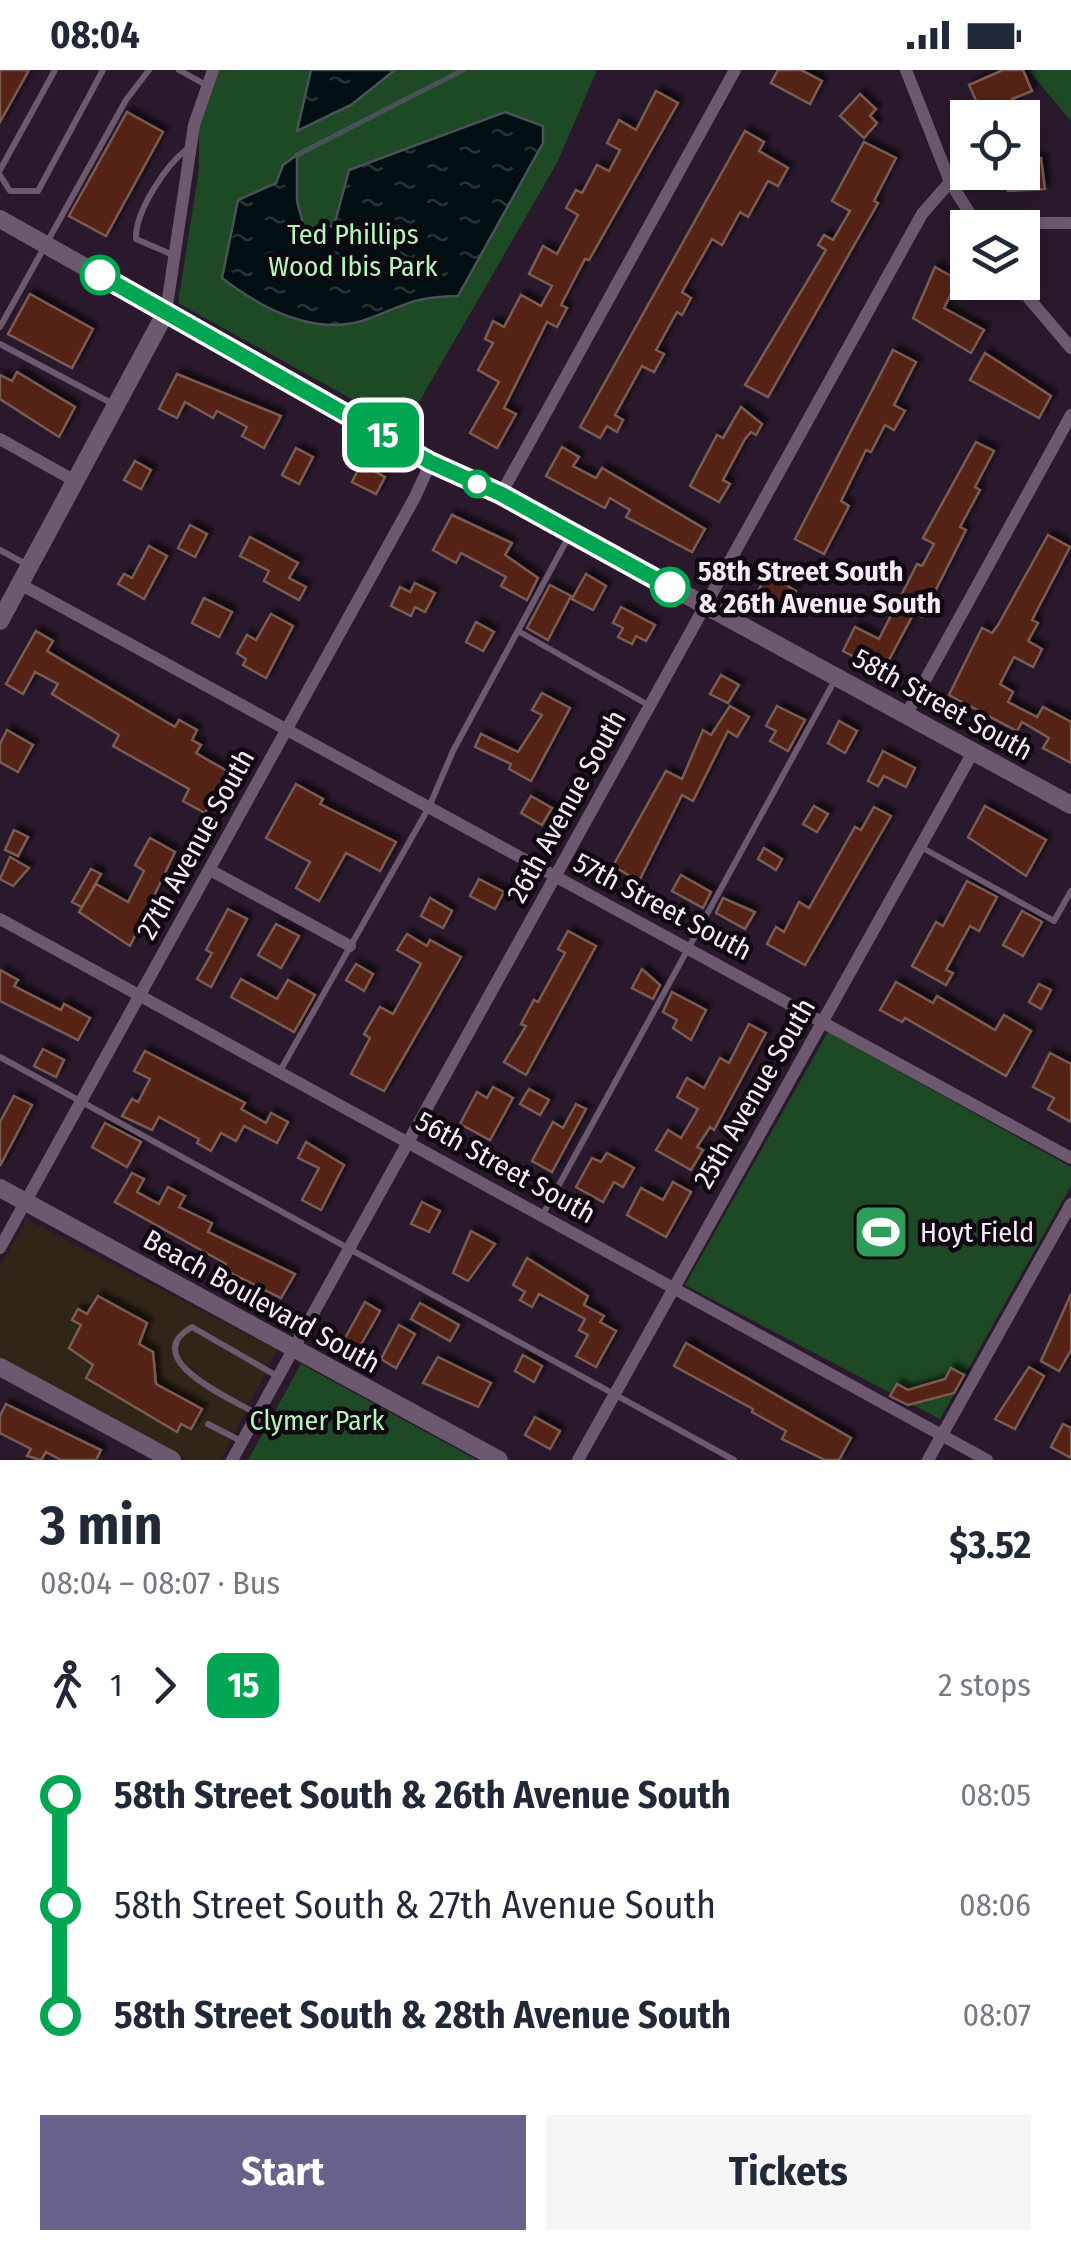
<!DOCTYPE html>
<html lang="en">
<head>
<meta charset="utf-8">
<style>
  :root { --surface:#fff; --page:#f6f6f7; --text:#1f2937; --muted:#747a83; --accent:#67628c }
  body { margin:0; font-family:"Fira Sans Condensed",sans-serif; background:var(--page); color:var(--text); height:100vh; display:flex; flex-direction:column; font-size:38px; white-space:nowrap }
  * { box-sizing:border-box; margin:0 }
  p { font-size:32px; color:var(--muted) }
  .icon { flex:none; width:55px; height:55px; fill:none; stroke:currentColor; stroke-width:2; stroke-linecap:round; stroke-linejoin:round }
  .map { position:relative; height:1390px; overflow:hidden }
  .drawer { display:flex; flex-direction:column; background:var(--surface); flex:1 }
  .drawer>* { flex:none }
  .badge { padding:0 20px; border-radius:15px; font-size:35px; line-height:65px }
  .controls { position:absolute; left:950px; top:30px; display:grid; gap:20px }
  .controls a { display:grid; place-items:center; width:90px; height:90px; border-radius:0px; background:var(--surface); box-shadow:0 5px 25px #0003; font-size:50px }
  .map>.badge { position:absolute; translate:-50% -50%; box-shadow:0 0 0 5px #fff }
  .legs { display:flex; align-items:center; gap:15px; height:110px; padding:0 40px; font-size:32px }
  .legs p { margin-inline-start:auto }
  .overview { display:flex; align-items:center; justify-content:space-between; height:170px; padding:0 40px }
  h1 { font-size:55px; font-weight:700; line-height:75px }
  .cta { display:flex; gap:20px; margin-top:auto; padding:20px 40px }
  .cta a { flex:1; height:115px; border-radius:0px; background:var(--accent); color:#fff; font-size:40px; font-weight:700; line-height:115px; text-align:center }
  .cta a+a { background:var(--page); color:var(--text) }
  ul { padding:0 40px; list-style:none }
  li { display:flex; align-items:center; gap:35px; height:110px; font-size:38px }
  li i { display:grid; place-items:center; width:15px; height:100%; margin:0 12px; background:currentColor }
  li i::after { content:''; width:25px; height:25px; margin:-12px; border:8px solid; border-radius:50%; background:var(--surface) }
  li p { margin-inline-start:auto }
  li:first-child i { background:linear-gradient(#0000 50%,currentColor 0) }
  li:last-child i { background:linear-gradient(currentColor 50%,#0000 0) }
  .status { display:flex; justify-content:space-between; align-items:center; height:70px; padding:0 50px; background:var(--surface); direction:ltr }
  .status svg { height:28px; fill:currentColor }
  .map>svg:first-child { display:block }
  .commercial { fill:#312517 }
  .green { fill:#1d4925 }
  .water { fill:url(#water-ripples); stroke:#4a5257; stroke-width:2.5 }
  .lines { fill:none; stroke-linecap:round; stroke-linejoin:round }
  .stream { stroke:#4a5257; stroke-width:5 }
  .building { fill:#542112; stroke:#7a5c53; stroke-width:2.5; filter:url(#shadow) }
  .lane { stroke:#6c596f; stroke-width:6 }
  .street { stroke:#6c596f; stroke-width:12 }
  .secondary { stroke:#6c596f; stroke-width:18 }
  .line-1-casing { stroke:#fff; stroke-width:22 }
  .line-1 { stroke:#00a651; stroke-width:15 }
  .stop-1-dot { fill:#fff; stroke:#00a651; stroke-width:5 }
  .labels { text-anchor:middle; stroke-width:9; stroke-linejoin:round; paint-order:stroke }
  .park-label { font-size:28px; fill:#b1f7b8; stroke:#0e070f }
  .stop-label { font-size:28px; font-weight:bold; fill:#f7ebf8; stroke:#0e070f; text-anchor:start }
  .street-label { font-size:28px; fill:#f7ebf8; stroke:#0e070f }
  .poi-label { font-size:28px; fill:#f7ebf8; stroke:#0e070f; text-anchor:start }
</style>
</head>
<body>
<div class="status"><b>08:04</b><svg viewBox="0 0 49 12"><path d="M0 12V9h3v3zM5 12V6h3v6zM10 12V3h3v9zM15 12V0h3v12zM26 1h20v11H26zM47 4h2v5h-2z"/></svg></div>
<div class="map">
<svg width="1071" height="1390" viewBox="0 0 1071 1390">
  <defs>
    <pattern id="water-ripples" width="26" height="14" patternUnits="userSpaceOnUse" patternTransform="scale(2.5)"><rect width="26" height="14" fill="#001012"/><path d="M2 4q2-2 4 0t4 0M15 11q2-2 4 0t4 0" fill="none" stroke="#263335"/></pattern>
    <filter id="shadow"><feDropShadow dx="5" dy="-5" stdDeviation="2.5" flood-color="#0009"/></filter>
  </defs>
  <rect width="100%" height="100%" fill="#2a192c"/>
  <polygon class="commercial" points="26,1149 277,1280 221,1390 189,1390 0,1288 0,1197"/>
  <g class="green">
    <polygon points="219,0 311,0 298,61 351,35 395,0 597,0 557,93 404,358 178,233 199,99 199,53"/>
    <polygon points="1028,0 1071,0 1071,51"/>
    <polygon points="828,962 1071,1097 1071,1116 940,1349 685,1215"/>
    <polygon points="301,1294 477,1390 248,1390"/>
  </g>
  <g class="water">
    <polygon points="311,0 395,0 351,35 297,61"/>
    <path d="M505,42L543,56V73L458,226C414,227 407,234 368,249C317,268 262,239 222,208L238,130L276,113L283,95L297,85V131L304,157L334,156L349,100Z"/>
  </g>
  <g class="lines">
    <polyline class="stream" points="297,85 463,0"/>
  </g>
  <g class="building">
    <polygon points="0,0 29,0 0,52"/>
    <polygon points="778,0 801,0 822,11 810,34 771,13"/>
    <polygon points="1003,0 1023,0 1032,21 1012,29 1020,48 984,48 969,15"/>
    <polygon points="656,21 678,33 589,190 585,189 561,235 567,238 557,257 547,252 504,338 516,344 497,378 470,363 499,312 478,300 493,273 485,269 493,251 504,257 521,225 541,236 552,216 529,204 543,176 557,184 578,145 566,138 576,120 582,123 597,95 609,101 620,80 607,73 619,50 636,60"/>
    <polygon points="860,24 876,39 870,46 877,53 864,68 840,46"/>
    <polygon points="127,42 163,62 106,166 69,146"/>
    <polygon points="745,61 764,72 759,81 788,98 778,116 768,111 748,147 740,142 722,175 712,169 682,222 691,228 682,245 677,242 656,280 664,284 654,302 642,296 615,345 623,350 617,362 607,356 600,368 580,357"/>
    <polygon points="864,72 896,88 874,131 878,133 768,327 745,315 826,180 818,175 824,165 833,170 850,141 832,131"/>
    <polygon points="1022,88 1041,88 1045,119 1008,121 1008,102 1022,102"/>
    <polygon points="935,197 958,210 944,238 984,260 971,283 913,248"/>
    <polygon points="30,224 93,259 72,298 8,264"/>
    <polygon points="893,280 916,292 894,335 905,341 894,360 885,355 871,382 866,380 841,431 849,436 824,484 795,469"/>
    <polygon points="985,283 1051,326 1039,348 970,310"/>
    <polygon points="17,302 75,337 59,367 0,329 0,305 12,311"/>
    <polygon points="177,304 281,346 264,378 242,366 247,357 217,341 213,348 185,332 177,348 159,339"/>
    <polygon points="741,337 762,354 756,365 751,362 745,369 723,410 730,414 719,432 690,416 717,365 723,368"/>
    <polygon points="976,372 994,381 975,417 980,420 960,457 966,460 922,547 914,543 883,601 843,581 855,557 879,569 917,494 922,496 934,474 923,468"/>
    <polygon points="562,377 579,387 573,396 596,408 602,398 705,459 692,482 626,447 630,440 610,428 605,438 546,406"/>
    <polygon points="296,378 313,387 299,414 282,405"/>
    <polygon points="135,391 151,400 141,419 124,410"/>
    <polygon points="361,394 385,407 376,424 352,412"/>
    <polygon points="452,445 512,473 505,485 538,508 527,530 501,516 506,507 461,483 456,493 433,480"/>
    <polygon points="190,455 207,464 195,487 178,478"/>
    <polygon points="1048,465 1070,477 1032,550 1038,553 1028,571 1042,579 1033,597 1014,587 1000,614 1013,622 1008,632 1037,647 1043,637 1071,652 1071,693 1043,678 1049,668 1022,652 1017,661 949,625 982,558 992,563 998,555"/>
    <polygon points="250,467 298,493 289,508 306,517 299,530 264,511 269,501 240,486"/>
    <polygon points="149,476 167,486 144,529 118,514 124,504 132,508"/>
    <polygon points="586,504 606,516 593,540 572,529"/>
    <polygon points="767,504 796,521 786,540 757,523"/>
    <polygon points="415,513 435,523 425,542 415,537 411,546 391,536 400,517 410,522"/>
    <polygon points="550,515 571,526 548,570 527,558"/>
    <polygon points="204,528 232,542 219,567 192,553"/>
    <polygon points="621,537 655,555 646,571 636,566 632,574 618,567 623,558 613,553"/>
    <polygon points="271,544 293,556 266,608 243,595 246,589 237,583 247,565 256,570"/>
    <polygon points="476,552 494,562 483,581 466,572"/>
    <polygon points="36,561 53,571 47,581 175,657 179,650 197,660 192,670 201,675 196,683 227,701 205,743 183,731 189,719 113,676 119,665 52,624 58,614 35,602 23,624 6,614"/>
    <polygon points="721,605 739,615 728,633 710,624"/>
    <polygon points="542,623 570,638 531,711 509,699 511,694 475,677 481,664 518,682 542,645 532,640"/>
    <polygon points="730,636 749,647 737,667 728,661 693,731 682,725 639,811 613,796 666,701 682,709 703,660 711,665"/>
    <polygon points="777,636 805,650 788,681 770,671 776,661 766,656"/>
    <polygon points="839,651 857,661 845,683 828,673"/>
    <polygon points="7,660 33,675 18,702 0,692 0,674"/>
    <polygon points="883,681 915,698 906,717 884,706 878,716 868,711"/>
    <polygon points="296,714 323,729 320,734 396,772 380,801 346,783 319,831 296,818 310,792 266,768"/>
    <polygon points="531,726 552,738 542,755 521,743"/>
    <polygon points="814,736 828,744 817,762 803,754"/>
    <polygon points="985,736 1046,770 1026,806 968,767"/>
    <polygon points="874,737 891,746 805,895 767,874 776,857 784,862 799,832 809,838 855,757 861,760"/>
    <polygon points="14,760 28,767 18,786 5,780"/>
    <polygon points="150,768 175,782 130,876 79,842 96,814 128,832 144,801 135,795"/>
    <polygon points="764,778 782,789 776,800 758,789"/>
    <polygon points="10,787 29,798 13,816 0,809"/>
    <polygon points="91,799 101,804 82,837 72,832"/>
    <polygon points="681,805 711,822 703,838 672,821"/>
    <polygon points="479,809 504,822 495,839 470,826"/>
    <polygon points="967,811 997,827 979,861 970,856 946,900 953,903 946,915 912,896 936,852 943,856"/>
    <polygon points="430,828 452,841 443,858 421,846"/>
    <polygon points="723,828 755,842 745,859 716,843"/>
    <polygon points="228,839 247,849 211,917 197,909 212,883 206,880"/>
    <polygon points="1022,841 1042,852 1023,886 1003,875"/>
    <polygon points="276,854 299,866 281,898 258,885"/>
    <polygon points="568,861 596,876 526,1005 504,992 526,956 521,954 534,930 538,932 565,883 558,879"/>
    <polygon points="407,864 427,876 430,870 461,887 384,1021 351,1004 370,968 364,964 380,937 393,944 421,894 397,880"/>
    <polygon points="356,894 373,904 364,921 346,910"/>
    <polygon points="642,899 660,915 653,929 632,918"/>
    <polygon points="0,900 18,910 14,916 61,940 64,934 90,948 78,970 0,931"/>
    <polygon points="241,909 277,929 288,910 315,925 294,962 231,927"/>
    <polygon points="896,912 933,933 937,926 995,960 1004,945 1031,961 1006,1006 905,948 902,952 880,940"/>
    <polygon points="1039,914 1051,920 1041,939 1029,932"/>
    <polygon points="672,922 706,940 691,970 673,958 677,950 663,942"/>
    <polygon points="749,954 766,963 714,1060 710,1057 697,1077 703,1080 691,1100 656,1080 668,1060 681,1068 698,1039 677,1027 687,1008 704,1018 720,988 729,993"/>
    <polygon points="43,979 64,990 56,1007 34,996"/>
    <polygon points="145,981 245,1033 241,1039 266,1053 271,1043 288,1052 277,1073 244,1056 236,1071 221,1063 211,1081 197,1073 199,1069 159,1047 152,1060 122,1046 132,1029 138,1032 150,1009 134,1001"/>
    <polygon points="1050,983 1071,994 1071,1052 1048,1039 1054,1028 1033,1017"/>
    <polygon points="493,1017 513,1028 490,1070 460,1054 477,1022 487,1028"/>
    <polygon points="529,1019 549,1030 540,1045 520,1034"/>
    <polygon points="14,1026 32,1035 0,1096 0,1052"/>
    <polygon points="576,1034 586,1039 552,1102 532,1091 553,1052 563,1058"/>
    <polygon points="105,1053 141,1072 127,1097 92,1077"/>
    <polygon points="306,1072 344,1095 321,1140 302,1130 319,1098 298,1088"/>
    <polygon points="607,1083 634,1098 623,1117 614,1112 603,1132 576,1117 592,1088 601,1092"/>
    <polygon points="132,1103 144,1109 137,1122 159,1134 168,1117 185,1126 179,1137 212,1153 208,1162 295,1204 281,1228 223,1199 226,1194 115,1132"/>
    <polygon points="673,1112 691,1122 666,1167 627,1145 641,1118 663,1130"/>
    <polygon points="422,1132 440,1141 429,1162 411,1154"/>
    <polygon points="471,1161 495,1174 468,1211 453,1203"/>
    <polygon points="527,1188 588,1226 584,1235 604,1246 600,1252 616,1261 596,1297 576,1286 588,1265 579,1260 585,1249 539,1224 532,1237 520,1230 525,1222 513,1215"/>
    <polygon points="1071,1224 1071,1280 1059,1301 1041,1291"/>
    <polygon points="98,1226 147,1253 139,1274 153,1282 156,1314 202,1339 191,1359 181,1354 177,1362 86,1308 93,1295 69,1278 81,1255 72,1250 78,1239 87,1244"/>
    <polygon points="365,1232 380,1241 359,1278 344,1270"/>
    <polygon points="420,1233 459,1255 450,1271 411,1249"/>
    <polygon points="399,1255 415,1264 396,1298 381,1289"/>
    <polygon points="686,1273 851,1368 839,1390 825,1390 782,1369 786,1361 752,1342 753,1339 674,1296"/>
    <polygon points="523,1285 542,1296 534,1312 515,1301"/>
    <polygon points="438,1287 491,1313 478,1337 423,1313"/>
    <polygon points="1029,1297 1044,1306 1015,1359 995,1349"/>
    <polygon points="951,1298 964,1305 954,1323 908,1335 890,1326 897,1314 908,1320 945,1309"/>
    <polygon points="6,1334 101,1380 96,1390 61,1390 46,1382 41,1390 27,1386 31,1379 0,1363 0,1346"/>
    <polygon points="535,1347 560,1361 550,1379 525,1365"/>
    <polygon points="1063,1354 1071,1358 1071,1388 1051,1377"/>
  </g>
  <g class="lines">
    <g class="lane">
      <polyline points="179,0 206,15"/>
      <polyline points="0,100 55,0"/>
      <polyline points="0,105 10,121 38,121 103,0"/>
      <path d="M173,185L136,169C135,142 165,96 187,79"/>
      <polyline points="0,257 126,30 149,0"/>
      <polyline points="0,274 115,335"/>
      <polyline points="0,480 29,496"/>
      <polyline points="518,561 650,636"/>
      <polyline points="921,777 1054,851 1071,821"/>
      <polyline points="0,987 734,1390"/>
      <polyline points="280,1001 429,737 453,681 569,466"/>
      <polyline points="542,1146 836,608"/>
      <path d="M257,1344C234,1330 136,1289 192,1257L277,1306"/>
      <polyline points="208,1354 241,1371"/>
    </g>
    <g class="street">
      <polyline points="906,0 950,112 979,158"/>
      <polyline points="1034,153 1071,153"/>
      <polyline points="1015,212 1071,278"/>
      <polyline points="166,242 194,55 213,0"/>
      <polyline points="0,369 75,411"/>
      <polyline points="501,424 735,0"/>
      <polyline points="20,514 1071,1088"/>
      <polyline points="906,645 1071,345"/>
      <polyline points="210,800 350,876"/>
      <polyline points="0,849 987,1390"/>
      <polyline points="0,1178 415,427 431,392"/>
      <polyline points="232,1390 922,144 950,112"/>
      <polyline points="578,1390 973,682"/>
      <polyline points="928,1390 1071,1134"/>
    </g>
    <g class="secondary">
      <polyline points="0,149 431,392 501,424 1071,735"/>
      <polyline points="0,551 166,242"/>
      <polyline points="0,1118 499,1390"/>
      <polyline points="0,1297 172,1390"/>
    </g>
  </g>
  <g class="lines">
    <g class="line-1-casing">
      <polyline id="line-1" points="100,205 430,392 501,424 670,517"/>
    </g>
    <use href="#line-1" class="line-1"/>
  </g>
  <defs>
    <g id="stadium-square" transform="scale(2.875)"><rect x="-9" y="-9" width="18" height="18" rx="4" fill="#2e9e5b" stroke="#0e070f"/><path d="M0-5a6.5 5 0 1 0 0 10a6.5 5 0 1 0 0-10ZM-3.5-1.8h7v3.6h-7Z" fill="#fff"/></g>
  </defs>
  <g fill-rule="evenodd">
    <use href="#stadium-square" x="881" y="1162"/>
  </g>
  <g class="stop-1-dot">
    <circle cx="100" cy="205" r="18"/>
    <circle cx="477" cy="414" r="12"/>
    <circle cx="670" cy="517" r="18"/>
  </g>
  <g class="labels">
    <g class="park-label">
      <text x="353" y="174">Ted Phillips<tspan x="353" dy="32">Wood Ibis Park</tspan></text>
      <text x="317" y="1360">Clymer Park</text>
    </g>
    <g class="stop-label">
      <text x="698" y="511">58th Street South<tspan x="698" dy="32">&amp; 26th Avenue South</tspan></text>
    </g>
    <g class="street-label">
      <text transform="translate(943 634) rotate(29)" y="10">58th Street South</text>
      <text transform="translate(566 736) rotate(-61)" y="10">26th Avenue South</text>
      <text transform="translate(195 774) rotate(-61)" y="10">27th Avenue South</text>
      <text transform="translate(663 836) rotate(28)" y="10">57th Street South</text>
      <text transform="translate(754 1023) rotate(-60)" y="10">25th Avenue South</text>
      <text transform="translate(506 1097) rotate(29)" y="10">56th Street South</text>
      <text transform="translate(262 1231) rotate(29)" y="10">Beach Boulevard South</text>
    </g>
    <g class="poi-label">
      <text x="920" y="1172">Hoyt Field</text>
    </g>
  </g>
</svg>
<div class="controls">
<a><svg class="icon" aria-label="locate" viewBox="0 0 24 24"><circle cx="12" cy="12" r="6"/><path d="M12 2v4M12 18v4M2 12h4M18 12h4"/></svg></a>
<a><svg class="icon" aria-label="layers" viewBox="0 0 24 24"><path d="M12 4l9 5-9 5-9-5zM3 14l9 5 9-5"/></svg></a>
</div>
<b class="badge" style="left:383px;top:365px;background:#00a651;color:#fff">15</b>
</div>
<section class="drawer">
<div class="overview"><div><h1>3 min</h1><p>08:04 – 08:07 · Bus</p></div><b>$3.52</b></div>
<div class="legs"><svg class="icon" aria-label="walk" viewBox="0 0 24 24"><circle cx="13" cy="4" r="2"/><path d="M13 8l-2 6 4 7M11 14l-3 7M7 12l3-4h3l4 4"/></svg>1<svg class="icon" aria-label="forward" viewBox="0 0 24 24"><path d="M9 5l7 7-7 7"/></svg><b class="badge" style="background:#00a651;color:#fff">15</b><p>2 stops</p></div>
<ul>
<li><i style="color:#00a651"></i><b>58th Street South &amp; 26th Avenue South</b><p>08:05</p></li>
<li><i style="color:#00a651"></i><span>58th Street South &amp; 27th Avenue South</span><p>08:06</p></li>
<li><i style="color:#00a651"></i><b>58th Street South &amp; 28th Avenue South</b><p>08:07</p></li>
</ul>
<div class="cta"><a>Start</a><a>Tickets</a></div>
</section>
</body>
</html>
